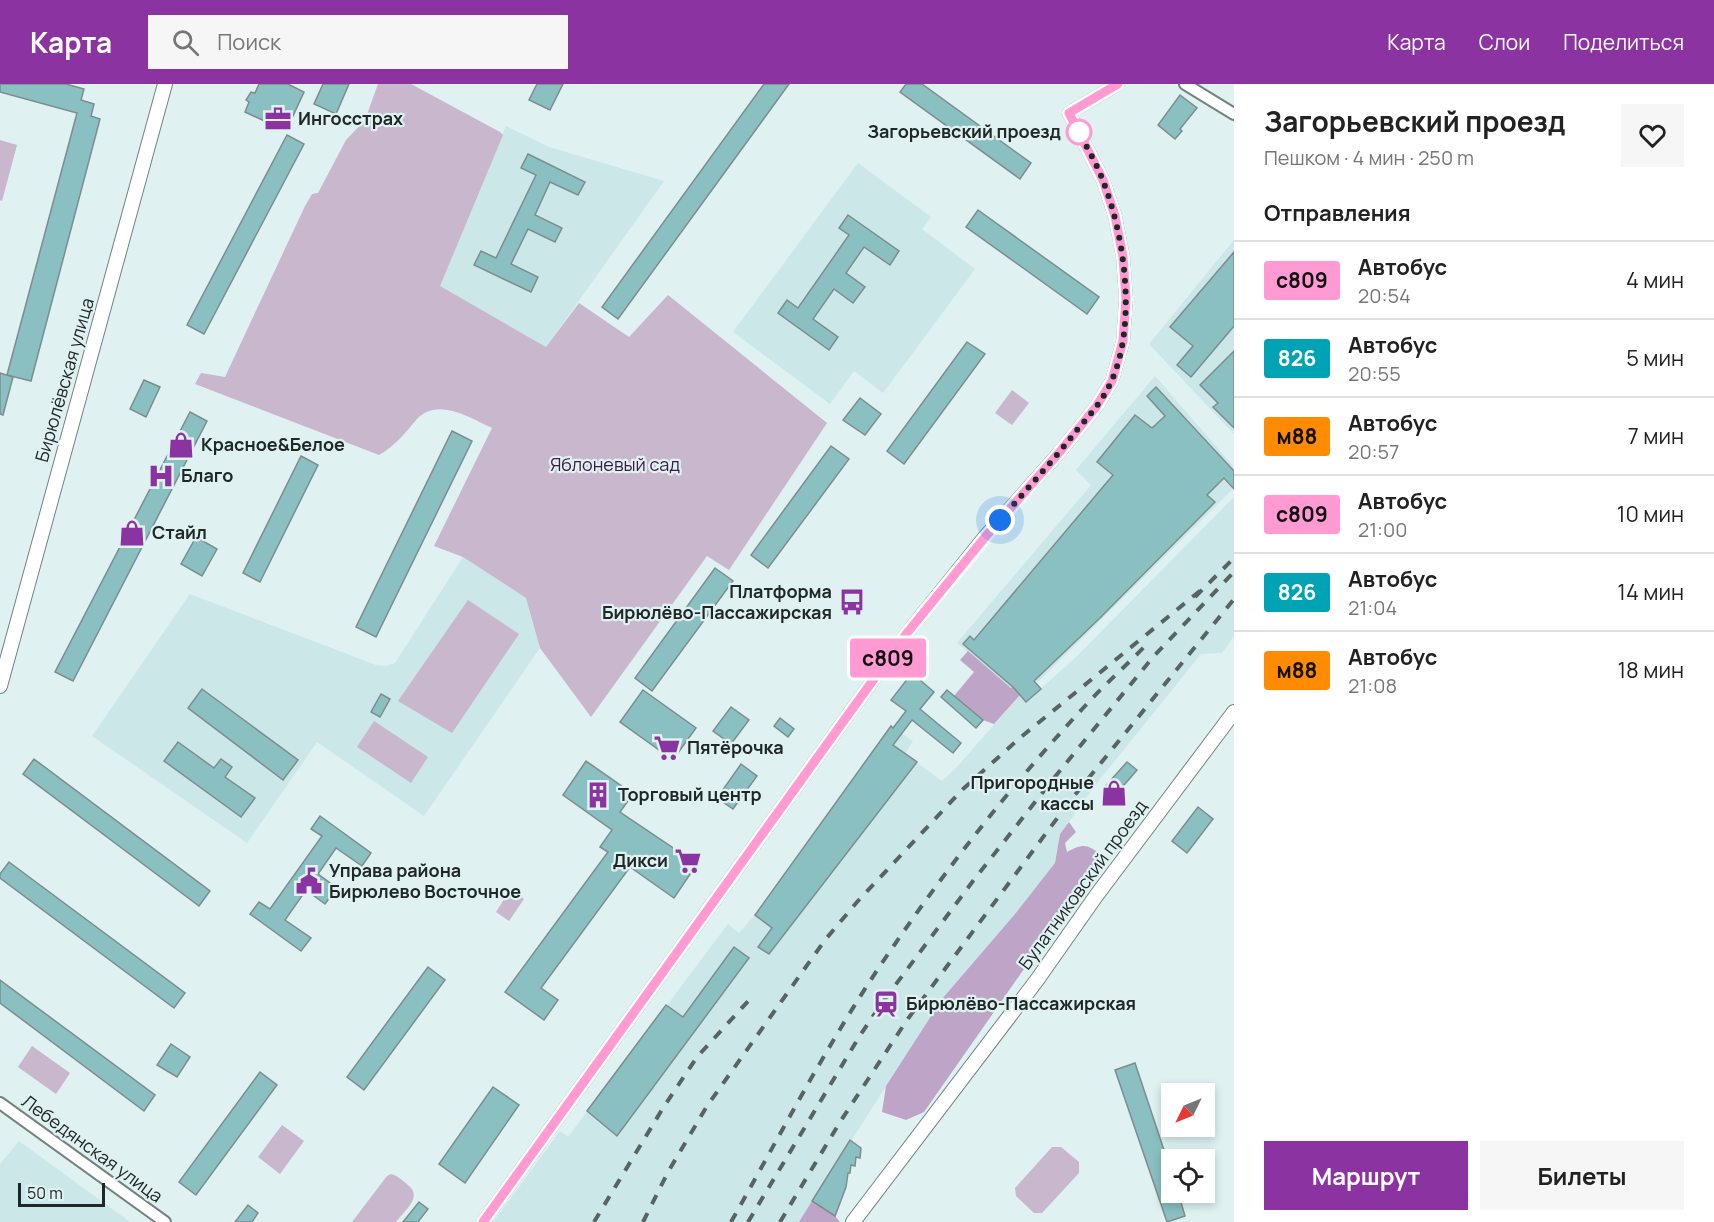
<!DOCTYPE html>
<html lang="ru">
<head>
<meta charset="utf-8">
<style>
  :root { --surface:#fff; --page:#f6f6f6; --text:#222; --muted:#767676; --line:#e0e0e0; --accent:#8b34a1 }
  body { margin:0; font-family:Manrope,sans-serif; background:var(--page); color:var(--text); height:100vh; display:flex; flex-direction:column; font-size:22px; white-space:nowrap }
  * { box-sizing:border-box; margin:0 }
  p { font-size:20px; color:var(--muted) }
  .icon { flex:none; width:33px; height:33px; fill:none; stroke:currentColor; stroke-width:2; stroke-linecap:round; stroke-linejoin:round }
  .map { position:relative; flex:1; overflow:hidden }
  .side { display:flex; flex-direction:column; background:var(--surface); width:480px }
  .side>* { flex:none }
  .badge { padding:0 12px; border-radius:4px; font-size:21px; line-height:39px }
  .needle { width:39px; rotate:227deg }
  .tools { position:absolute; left:1161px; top:999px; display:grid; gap:12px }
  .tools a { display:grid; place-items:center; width:54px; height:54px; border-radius:0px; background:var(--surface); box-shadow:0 3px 9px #0003; font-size:30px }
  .scale { position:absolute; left:18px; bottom:15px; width:87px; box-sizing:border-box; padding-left:6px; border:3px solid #202727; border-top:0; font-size:16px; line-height:21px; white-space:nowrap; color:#202727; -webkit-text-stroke:4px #dff1f1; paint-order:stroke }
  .you { position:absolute; width:30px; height:30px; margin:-15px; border:4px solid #fff; border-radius:50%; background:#1a73e8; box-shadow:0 0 0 9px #1a73e833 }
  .map>.badge { position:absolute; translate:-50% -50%; box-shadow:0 0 0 3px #fff }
  h2 { padding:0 30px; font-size:22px; line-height:54px }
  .round { display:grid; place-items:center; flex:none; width:63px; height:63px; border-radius:0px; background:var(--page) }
  .overview { display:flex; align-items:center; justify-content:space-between; height:102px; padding:0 30px }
  h1 { font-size:28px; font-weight:700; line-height:45px }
  .action { display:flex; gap:12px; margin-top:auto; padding:12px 30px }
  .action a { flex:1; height:69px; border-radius:0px; background:var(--accent); color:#fff; font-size:24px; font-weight:700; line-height:69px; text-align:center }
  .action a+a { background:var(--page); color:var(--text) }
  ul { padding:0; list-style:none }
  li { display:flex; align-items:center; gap:18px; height:78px; padding:0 30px; border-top:2px solid var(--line) }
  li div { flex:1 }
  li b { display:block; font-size:22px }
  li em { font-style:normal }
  li .badge { min-width:66px; font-weight:700; text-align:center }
  header { display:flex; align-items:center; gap:36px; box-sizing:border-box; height:84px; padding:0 30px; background:var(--accent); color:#fff }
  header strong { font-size:28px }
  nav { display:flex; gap:33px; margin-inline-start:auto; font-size:21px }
  .search { width:420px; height:54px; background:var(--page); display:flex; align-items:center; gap:15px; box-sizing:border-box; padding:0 21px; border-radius:0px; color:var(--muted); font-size:22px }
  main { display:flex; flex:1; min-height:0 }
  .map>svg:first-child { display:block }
  .built { fill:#cce7e8 }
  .green { fill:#c8b7cd }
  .forest { fill:#bea4c6 }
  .building { fill:#8ac0c1; stroke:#7d8d8e; stroke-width:1.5 }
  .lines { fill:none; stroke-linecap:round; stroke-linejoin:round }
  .minor-casing { stroke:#728282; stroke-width:14 }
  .tertiary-casing { stroke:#728282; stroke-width:16 }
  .minor { stroke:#fff; stroke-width:10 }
  .tertiary { stroke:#fff; stroke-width:14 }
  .rail { stroke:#596363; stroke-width:4; stroke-dasharray:10 10; stroke-linecap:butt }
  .line-casing { stroke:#fff; stroke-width:14 }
  .line { stroke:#ff9ad2; stroke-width:9 }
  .walk { stroke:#202727; stroke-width:6; stroke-dasharray:0 10.8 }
  .stop-dot { fill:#fff; stroke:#ff9ad2; stroke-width:3 }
  .labels { text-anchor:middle; stroke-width:4.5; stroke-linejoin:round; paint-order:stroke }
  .poi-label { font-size:18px; font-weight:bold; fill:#202727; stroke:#dff1f1; text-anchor:start }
  .stop-label { font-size:18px; font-weight:bold; fill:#202727; stroke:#dff1f1; text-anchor:end }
  .street-label { font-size:18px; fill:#202727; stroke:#dff1f1 }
  .park-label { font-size:18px; fill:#3d1a46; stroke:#dff1f1 }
</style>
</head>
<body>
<header>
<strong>Карта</strong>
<div class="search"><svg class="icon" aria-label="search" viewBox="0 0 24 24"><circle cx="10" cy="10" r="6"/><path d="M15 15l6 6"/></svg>Поиск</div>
<nav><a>Карта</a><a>Слои</a><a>Поделиться</a></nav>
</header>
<main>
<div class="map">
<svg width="1234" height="1138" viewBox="0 0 1234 1138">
  <rect width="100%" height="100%" fill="#dff1f1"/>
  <g class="built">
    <polygon points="506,42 549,63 664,97 546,263 439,202"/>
    <polygon points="858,79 931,133 922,145 975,185 883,309 854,287 830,320 733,248"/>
    <polygon points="1234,156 1234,350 1149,260"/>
    <polygon points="1155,292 1234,383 1234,404 1038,598 1028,591 1011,604 957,559 1091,401 1076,386"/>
    <polygon points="1234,413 1234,552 1222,569 1201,570 1101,694 1060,750 1055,779 1015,830 942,915 799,1138 493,1138 560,1047 568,1053 728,840 739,849 755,831 891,642 913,657 905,670 942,697 956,684 1020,611 1026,618 1076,573"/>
    <polygon points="463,473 526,514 540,564 424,732 317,658 247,759 92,652 190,510 376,581 386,582 395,579"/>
    <polygon points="19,1057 130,1138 0,1138 0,1080"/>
  </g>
  <g class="green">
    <path d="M378,0H411L500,48L503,51L440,202L546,263L579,219L629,253L668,211L827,339L729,486L707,472L591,633L540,564L526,514L463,473L434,462L492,344C470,334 438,313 417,335C405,349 395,362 379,371L195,300L201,289L225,293L305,122L312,110L318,109L346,56L365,36Z"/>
    <polygon points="0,56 17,61 2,117 0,116"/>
    <polygon points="1012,306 1029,319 1012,341 995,329"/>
    <polygon points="468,516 519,550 452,649 398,617"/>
    <polygon points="374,637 428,673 411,699 357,663"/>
    <polygon points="510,806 524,815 509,837 496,828"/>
    <polygon points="32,962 70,989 56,1010 18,983"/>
    <polygon points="282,1041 304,1057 280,1090 258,1073"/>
    <polygon points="1052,1063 1061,1063 1079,1078 1079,1089 1042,1129 1034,1129 1016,1112 1015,1104"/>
    <path d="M391,1090C398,1092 402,1096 408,1101C423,1113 405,1126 396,1138H352L387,1092Z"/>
  </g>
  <g class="forest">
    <polygon points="968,567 1011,604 1016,600 1020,611 994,640 983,636 954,612 974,588 960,576"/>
    <path d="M1069,738L1076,748L1065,759L1067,768C1084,759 1087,760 1103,772L924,1028L906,1036L882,1028L886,1002L942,915L1015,830L1055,779L1060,750Z"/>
    <polygon points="812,1117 835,1132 840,1138 799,1138"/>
  </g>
  <g class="building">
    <polygon points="0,0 66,0 84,5 81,16 94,20 91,32 100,35 31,297 7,291 77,29 0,8"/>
    <polygon points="259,0 288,0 304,8 286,47 245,28 249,18 246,16 251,8 255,9"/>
    <polygon points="323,0 349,0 336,30 314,20"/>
    <polygon points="537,0 563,0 550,26 529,16"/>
    <polygon points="764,0 789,0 618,235 602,223"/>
    <polygon points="906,0 922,0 1031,79 1020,95 900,8"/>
    <polygon points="1180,11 1197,24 1180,45 1182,47 1175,55 1158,41"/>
    <polygon points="287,51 304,60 204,250 187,241"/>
    <polygon points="528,70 585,98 578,111 550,98 535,131 562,144 555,158 528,145 511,180 538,193 531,208 474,181 481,167 496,174 536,91 521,84"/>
    <polygon points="978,126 1099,213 1087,230 966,143"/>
    <polygon points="848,131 899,167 890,181 864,163 846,189 865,203 853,219 834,205 813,235 838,253 829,266 778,229 787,216 798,224 849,151 839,144"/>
    <polygon points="1234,168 1234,242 1191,293 1177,281 1193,262 1170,243"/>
    <polygon points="967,258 985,270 904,380 887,367"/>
    <polygon points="1234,267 1234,344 1213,323 1218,319 1200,301"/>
    <polygon points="0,289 13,293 3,331 0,330"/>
    <polygon points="144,296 160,303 146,333 130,325"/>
    <polygon points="1156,303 1234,387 1234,405 1224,394 1207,411 1215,418 1100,534 1034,597 1041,605 1026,618 1014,604 963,560 970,552 974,556 1113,391 1097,378 1135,331 1152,344 1165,332 1147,312"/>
    <polygon points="860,314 881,330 865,351 843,336"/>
    <polygon points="190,328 207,337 73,597 55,588"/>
    <polygon points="452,347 472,357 376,553 356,543"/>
    <polygon points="831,362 849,375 768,484 751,471"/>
    <polygon points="301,372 318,381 260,498 243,489"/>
    <polygon points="196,453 217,465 202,492 181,480"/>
    <polygon points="715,484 733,497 652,607 635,594"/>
    <polygon points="912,589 934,608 920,625 961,659 953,669 912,636 893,661 917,678 769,870 758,863 772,844 755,831 891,642 893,644 906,627 891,616"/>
    <polygon points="202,605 298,676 283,696 188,624"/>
    <polygon points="643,606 696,644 673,676 620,638"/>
    <polygon points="947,606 983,636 976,644 941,613"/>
    <polygon points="381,610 390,615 380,633 371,628"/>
    <polygon points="731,623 749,636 731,660 713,647"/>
    <polygon points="780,634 794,645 788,653 774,642"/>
    <polygon points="178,658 214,684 221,675 232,683 225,693 255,714 241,733 164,677"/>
    <polygon points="34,675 210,807 199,822 23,690"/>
    <polygon points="586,677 633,710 620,728 697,780 674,814 630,783 541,904 558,916 544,936 505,908 608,768 600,763 612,746 563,711"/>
    <polygon points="1127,678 1137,686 1112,715 1102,706"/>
    <polygon points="741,680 757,692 733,725 717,714"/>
    <polygon points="1198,723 1213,735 1187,769 1172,757"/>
    <polygon points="320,732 371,769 362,782 336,764 318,790 337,804 325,820 306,806 285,836 311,854 301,867 250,830 259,818 270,825 322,752 311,745"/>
    <polygon points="9,778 185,909 174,924 0,794 0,790"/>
    <polygon points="734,863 749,874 617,1052 587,1027 666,921 683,933"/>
    <polygon points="428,883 445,896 364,1006 347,993"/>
    <polygon points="0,896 155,1011 144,1027 0,919"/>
    <polygon points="171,960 190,973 177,993 157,981"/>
    <polygon points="1135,979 1172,1090 1172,1108 1178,1108 1185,1132 1167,1138 1115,986"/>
    <polygon points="260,988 277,1001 196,1111 179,1098"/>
    <polygon points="493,1003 519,1021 465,1099 439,1080"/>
    <polygon points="850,1056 861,1064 860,1074 856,1073 855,1082 851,1081 850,1089 848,1089 846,1103 835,1132 812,1117"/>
    <polygon points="419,1118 428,1125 418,1138 403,1138"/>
    <polygon points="248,1121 258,1129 252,1138 235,1138"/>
  </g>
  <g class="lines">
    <g class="minor-casing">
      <g id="minor">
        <polyline points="1185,0 1234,30"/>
        <polyline points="0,1019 165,1138"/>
        <polyline points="483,1138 907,549 985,452 1058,370 1096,323 1112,297 1123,257 1126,215 1123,173 1115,132 1103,96 1069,29 1118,0"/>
      </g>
    </g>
    <g class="tertiary-casing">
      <g id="tertiary">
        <polyline points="0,602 165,0"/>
        <polyline points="853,1138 1037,896 1096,812 1234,628"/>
      </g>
    </g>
    <use href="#minor" class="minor"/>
    <use href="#tertiary" class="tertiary"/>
    <g class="rail">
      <polyline points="1195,513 1234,474"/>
      <polyline points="594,1138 663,1024 697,973 751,914"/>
      <polyline points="643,1138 668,1088 707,1022 825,856 857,818 963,705 1021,653 1201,506"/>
      <path d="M731,1138C783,1046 834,947 895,860C952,777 1016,696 1085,622C1104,601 1126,582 1146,561"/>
      <polyline points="748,1138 859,953 882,919 973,797 1054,694 1153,573 1234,488"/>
      <polyline points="780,1138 840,1038 907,936 1070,717 1234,515"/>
    </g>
  </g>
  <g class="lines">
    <g class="line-casing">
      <polyline id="line" points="483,1138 907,549 986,452 1058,370 1096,323 1112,297 1123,257 1126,215 1123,173 1115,132 1103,96 1069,29 1118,0"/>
    </g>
    <use href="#line" class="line"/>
    <path class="walk" d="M1000,436C1026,406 1053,377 1077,346C1090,331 1103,316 1111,298C1137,242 1125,152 1103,97C1097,80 1087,64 1079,48"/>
  </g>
  <defs>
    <g id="office-bare" transform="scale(2.07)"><path d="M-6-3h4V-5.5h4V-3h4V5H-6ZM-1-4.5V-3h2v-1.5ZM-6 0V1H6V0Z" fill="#8b34a1" stroke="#dff1f1" stroke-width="2.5" paint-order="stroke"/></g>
    <g id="shop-bare" transform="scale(2.07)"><path d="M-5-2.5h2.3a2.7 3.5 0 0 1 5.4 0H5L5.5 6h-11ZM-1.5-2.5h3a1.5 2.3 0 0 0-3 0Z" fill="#8b34a1" stroke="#dff1f1" stroke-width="2.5" paint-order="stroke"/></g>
    <g id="hospital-bare" transform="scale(2.07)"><path d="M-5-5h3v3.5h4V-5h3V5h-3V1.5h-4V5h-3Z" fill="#8b34a1" stroke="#dff1f1" stroke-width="2.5" paint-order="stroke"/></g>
    <g id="bus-bare" transform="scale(2.07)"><path d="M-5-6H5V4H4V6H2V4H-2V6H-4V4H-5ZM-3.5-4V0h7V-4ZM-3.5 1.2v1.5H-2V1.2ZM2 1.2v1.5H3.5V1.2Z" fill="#8b34a1" stroke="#dff1f1" stroke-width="2.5" paint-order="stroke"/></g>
    <g id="supermarket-bare" transform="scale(2.07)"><path d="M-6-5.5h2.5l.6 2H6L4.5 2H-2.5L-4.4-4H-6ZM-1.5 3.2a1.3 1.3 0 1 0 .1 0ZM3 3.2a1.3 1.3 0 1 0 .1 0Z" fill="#8b34a1" stroke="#dff1f1" stroke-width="2.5" paint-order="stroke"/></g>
    <g id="building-bare" transform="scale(2.07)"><path d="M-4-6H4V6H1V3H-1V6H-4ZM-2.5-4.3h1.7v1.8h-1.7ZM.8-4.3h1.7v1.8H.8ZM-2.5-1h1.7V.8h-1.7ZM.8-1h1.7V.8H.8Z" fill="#8b34a1" stroke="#dff1f1" stroke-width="2.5" paint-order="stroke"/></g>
    <g id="civic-bare" transform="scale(2.07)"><path d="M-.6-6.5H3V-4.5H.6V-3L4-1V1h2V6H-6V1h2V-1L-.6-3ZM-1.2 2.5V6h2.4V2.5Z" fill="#8b34a1" stroke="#dff1f1" stroke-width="2.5" paint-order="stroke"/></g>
    <g id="station-bare" transform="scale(2.07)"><path d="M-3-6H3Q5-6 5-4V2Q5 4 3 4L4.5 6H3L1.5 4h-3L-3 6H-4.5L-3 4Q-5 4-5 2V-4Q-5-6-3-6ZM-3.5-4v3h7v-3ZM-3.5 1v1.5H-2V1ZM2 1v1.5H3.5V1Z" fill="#8b34a1" stroke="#dff1f1" stroke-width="2.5" paint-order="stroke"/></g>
  </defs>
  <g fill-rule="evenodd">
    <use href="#office-bare" x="278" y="35"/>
    <use href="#shop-bare" x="181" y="361"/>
    <use href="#hospital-bare" x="161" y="392"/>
    <use href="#shop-bare" x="132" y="449"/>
    <use href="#bus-bare" x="852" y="518"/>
    <use href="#supermarket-bare" x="667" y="664"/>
    <use href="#shop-bare" x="1114" y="709"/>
    <use href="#building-bare" x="598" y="711"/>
    <use href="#supermarket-bare" x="688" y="777"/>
    <use href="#civic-bare" x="309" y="797"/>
    <use href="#station-bare" x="886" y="920"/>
  </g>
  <circle class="stop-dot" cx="1079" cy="48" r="12"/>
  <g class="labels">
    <g class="poi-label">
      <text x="298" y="41">Ингосстрах</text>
      <text x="201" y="367">Красное&amp;Белое</text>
      <text x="181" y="398">Благо</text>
      <text x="152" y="455">Стайл</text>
      <text x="832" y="514" text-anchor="end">Платформа<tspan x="832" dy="21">Бирюлёво-Пассажирская</tspan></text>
      <text x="687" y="670">Пятёрочка</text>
      <text x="1094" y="705" text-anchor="end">Пригородные<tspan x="1094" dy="21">кассы</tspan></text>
      <text x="618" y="717">Торговый центр</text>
      <text x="668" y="783" text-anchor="end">Дикси</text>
      <text x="329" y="793">Управа района<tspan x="329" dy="21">Бирюлево Восточное</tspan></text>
      <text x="906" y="926">Бирюлёво-Пассажирская</text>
    </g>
    <g class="stop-label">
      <text x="1061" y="54">Загорьевский проезд</text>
    </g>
    <g class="street-label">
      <text transform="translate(65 296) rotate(-74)" y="6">Бирюлёвская улица</text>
      <text transform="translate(1083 801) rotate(-54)" y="6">Булатниковский проезд</text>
      <text transform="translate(92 1065) rotate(36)" y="6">Лебедянская улица</text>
    </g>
    <g class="park-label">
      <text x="615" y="387">Яблоневый сад</text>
    </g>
  </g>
</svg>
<div class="tools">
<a><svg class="needle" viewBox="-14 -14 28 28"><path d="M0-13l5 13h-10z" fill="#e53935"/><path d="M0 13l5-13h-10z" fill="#767676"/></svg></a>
<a><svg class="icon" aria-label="locate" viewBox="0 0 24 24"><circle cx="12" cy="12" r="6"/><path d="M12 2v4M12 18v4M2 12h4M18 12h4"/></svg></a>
</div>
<div class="scale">50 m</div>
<div class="you" style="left:1000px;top:436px"></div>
<b class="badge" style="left:888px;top:574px;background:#ff9ad2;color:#111">с809</b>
</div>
<section class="side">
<div class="overview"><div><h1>Загорьевский проезд</h1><p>Пешком · 4 мин · 250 m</p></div><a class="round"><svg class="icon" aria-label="heart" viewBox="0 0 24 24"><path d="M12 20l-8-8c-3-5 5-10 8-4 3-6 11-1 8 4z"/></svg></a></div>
<h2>Отправления</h2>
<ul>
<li><span class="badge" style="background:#ff9ad2;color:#111">с809</span><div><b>Автобус</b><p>20:54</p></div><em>4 мин</em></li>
<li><span class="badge" style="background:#00a3b4;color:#fff">826</span><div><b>Автобус</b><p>20:55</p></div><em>5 мин</em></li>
<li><span class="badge" style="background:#ff8b00;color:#111">м88</span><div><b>Автобус</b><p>20:57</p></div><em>7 мин</em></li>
<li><span class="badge" style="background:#ff9ad2;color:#111">с809</span><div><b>Автобус</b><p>21:00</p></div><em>10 мин</em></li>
<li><span class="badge" style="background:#00a3b4;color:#fff">826</span><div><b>Автобус</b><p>21:04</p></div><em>14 мин</em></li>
<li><span class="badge" style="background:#ff8b00;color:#111">м88</span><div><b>Автобус</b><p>21:08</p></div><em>18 мин</em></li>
</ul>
<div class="action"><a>Маршрут</a><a>Билеты</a></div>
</section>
</main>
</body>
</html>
